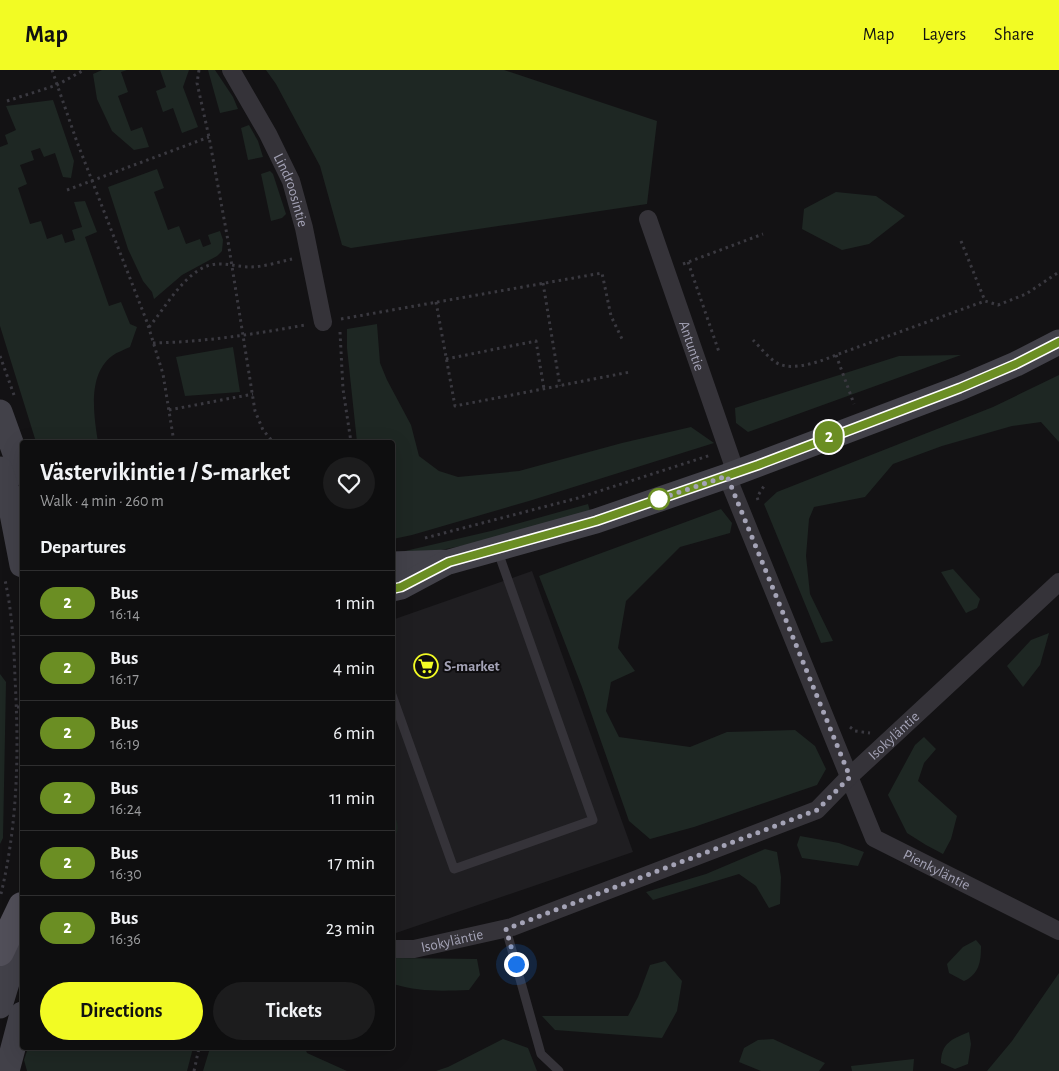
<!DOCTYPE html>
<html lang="en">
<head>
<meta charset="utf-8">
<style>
  :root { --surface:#0e0e0f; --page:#1c1c1d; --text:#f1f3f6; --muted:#9b9c9e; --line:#2e2e2f; --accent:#f2fb24 }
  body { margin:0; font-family:"Alegreya Sans",sans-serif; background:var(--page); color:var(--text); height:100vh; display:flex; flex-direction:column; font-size:19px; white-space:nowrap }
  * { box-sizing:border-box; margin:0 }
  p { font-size:16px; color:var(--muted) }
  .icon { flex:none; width:28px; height:28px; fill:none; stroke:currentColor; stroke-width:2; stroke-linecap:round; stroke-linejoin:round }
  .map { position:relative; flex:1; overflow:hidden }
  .sheet { position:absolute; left:20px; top:370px; width:375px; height:610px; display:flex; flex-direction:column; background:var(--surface); border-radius:5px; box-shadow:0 5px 20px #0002,0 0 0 1px var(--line) }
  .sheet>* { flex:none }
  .badge { padding:0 10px; border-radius:16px; font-size:18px; line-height:32px }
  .you { position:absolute; width:25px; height:25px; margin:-12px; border:4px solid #fff; border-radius:50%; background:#1a73e8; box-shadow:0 0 0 8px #1a73e833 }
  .map>.badge { position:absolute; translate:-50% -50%; box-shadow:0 0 0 2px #fff }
  h2 { padding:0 20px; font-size:19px; line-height:45px }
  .round { display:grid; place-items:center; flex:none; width:52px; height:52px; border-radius:26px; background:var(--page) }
  .headline { display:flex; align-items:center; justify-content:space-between; height:85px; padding:0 20px }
  h1 { font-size:24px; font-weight:700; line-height:38px }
  .button { display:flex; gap:10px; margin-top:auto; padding:10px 20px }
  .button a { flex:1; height:58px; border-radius:30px; background:var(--accent); color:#111; font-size:20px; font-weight:700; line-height:58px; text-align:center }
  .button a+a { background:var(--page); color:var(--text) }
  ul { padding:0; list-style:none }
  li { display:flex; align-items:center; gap:15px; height:65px; padding:0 20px; border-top:1px solid var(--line) }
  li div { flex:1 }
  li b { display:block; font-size:19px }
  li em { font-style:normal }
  li .badge { min-width:55px; font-weight:700; text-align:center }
  header { display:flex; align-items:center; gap:30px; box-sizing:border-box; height:70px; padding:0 25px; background:var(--accent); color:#111 }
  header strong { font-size:24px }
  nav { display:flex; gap:28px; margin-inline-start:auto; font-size:18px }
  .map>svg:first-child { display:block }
  .built { fill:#1f1e21 }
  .green { fill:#1e2723 }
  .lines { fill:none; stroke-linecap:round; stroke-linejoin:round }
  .path { stroke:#3a3940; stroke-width:3; stroke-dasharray:2.5 4; stroke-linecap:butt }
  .lane { stroke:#353339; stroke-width:9 }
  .street { stroke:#353339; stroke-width:18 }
  .secondary { stroke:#424149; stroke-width:25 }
  .primary { stroke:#514f59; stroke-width:28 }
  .line-casing { stroke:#fff; stroke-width:11 }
  .line { stroke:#6b8e23; stroke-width:8 }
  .walk { stroke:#a4a3b6; stroke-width:5; stroke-dasharray:0 9 }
  .stop-dot { fill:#fff; stroke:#6b8e23; stroke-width:2.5 }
  .labels { text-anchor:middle; stroke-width:4; stroke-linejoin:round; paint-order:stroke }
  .street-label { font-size:15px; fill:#a4a3b6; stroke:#0e0d0f }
  .poi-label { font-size:15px; font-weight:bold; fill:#a4a3b6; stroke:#0e0d0f; text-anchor:start }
</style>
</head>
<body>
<header>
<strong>Map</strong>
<nav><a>Map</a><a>Layers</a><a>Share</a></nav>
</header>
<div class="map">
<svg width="1059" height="1001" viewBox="0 0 1059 1001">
  <rect width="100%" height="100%" fill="#131214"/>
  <polygon class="built" points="532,501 633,782 393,864 392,550"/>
  <g class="green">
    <polygon points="102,0 127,0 121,2 128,22 118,26 131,61 142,57 149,77 134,80 112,61 97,29 93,4"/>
    <polygon points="160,0 189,0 183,17 198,57 182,63 173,38 163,42 156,21 166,17"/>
    <polygon points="208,0 215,0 233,27 238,39 220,43"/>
    <polygon points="266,0 504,0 657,51 647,134 351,178 342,175 320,96 276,14"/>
    <path d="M53,30L74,91L71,108L63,107L55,83L44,87L40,78L31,81L34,90L20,95L27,114L18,118L30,154L41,151L47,169L62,164L65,173L75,170L72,160L82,157L74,132L85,131L97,162L85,167L109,236L121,232L130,254L137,257L130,277C124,280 117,282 112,286C87,305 94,346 98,372H36L0,256V77L8,74L5,65L16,60L6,36Z"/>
    <polygon points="249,55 258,71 263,87 248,90 241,58"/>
    <polygon points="157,99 164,118 154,122 168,160 179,156 186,174 200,169 203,177 211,174 208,165 220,161 223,170 222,181 217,186 182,205 154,229 152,222 143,211 128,179 108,117"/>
    <polygon points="270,101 273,104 286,144 282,148 271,151 261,104"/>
    <polygon points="836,122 876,126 905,146 869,174 842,180 802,159 804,139"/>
    <polygon points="377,254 380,293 387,310 411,355 419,386 439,401 458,407 519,401 622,373 691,357 714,373 529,431 412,465 393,469 392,372 357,372 347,278 347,259"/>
    <polygon points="233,277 240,322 185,326 176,287"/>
    <polygon points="961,285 748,362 736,353 735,338 899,286"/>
    <polygon points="1059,305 1059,372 1041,352 1012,356 942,376 893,394 865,427 814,437 809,449 806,486 810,524 833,571 821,573 764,434 777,422 993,337"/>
    <polygon points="588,434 590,441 492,470 405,487 405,481 491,461"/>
    <polygon points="721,439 732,453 730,463 680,477 626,531 618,578 635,601 611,612 606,641 619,667 690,677 727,662 795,660 815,676 826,699 817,715 694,757 650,769 629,751 582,617 539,506"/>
    <polygon points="953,499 980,529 977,538 966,543 941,502"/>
    <polygon points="1049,563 1040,595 1023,617 1007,596 1031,570"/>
    <polygon points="0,604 6,612 3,768 0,774"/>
    <polygon points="924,667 936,679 924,693 918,711 957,746 951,769 943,784 926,775 907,763 888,725 915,675"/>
    <path d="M392,739C396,749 402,760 393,768Z"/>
    <polygon points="800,766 839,773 864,782 858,796 802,788 797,775"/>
    <polygon points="765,779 777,782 781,807 780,834 769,838 756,816 739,804 653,830 646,822 706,804"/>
    <path d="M976,870L981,876C981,892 979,904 964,911L949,903L947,894L963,877Z"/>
    <path d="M393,888L477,889L480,905L469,920C441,921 420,922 393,914Z"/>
    <polygon points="665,891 682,911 677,941 662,968 555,960 542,946 628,946 638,927 650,895"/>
    <polygon points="1059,903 1059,1001 987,1001 1012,971"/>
    <path d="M969,962L971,974L968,994L955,999L941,993C941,973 952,969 969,962Z"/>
    <polygon points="503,969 528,978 537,1001 436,1001 448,997"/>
    <polygon points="773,969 825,993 819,1001 761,1001 739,992 744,978 758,970"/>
    <polygon points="28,978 193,978 187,1001 27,1001 24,990"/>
    <polygon points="210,978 305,978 307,983 347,1001 203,1001"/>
    <polygon points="914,989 913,1001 852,1001 851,996"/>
  </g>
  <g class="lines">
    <g class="path">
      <polyline points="52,0 77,72 147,252 163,304 174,372"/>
      <polyline points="199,0 197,13 209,67 227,165 255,341 263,360 273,372"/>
      <polyline points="7,31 57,15 84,0"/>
      <polyline points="67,120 209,67"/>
      <polyline points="961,171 985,231 998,235 1026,224 1059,202"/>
      <polyline points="688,192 719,282"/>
      <polyline points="683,194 763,164"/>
      <polyline points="543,213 560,316"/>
      <polyline points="436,232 455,336 630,302"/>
      <polyline points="341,249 602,203 611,246 623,271"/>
      <path d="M149,257C165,238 183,205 207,196C221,191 236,197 250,197C263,197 279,192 292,189"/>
      <polyline points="340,262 343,319 351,372"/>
      <path d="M753,270C759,276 771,291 779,294C794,301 822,291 836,285L985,231"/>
      <path d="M153,273C205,272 255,264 305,255"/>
      <polyline points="836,285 854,334"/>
      <polyline points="0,286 14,325"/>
      <polyline points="446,289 536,271 544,319"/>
      <polyline points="169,340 253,324"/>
      <polyline points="758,430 757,427 764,416"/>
      <polyline points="425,468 578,428 711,385"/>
      <polyline points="17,637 22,637"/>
      <polyline points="850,657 855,661 870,663"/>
      <path d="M1,824C18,752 19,682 15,608C14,575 12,542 5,510"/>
      <polyline points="194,1001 199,978"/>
    </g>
    <g class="lane">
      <polyline points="392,625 454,799 593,750 497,479"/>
      <polyline points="506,859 541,984 559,1001"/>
    </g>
    <g class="street">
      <path id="s1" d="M231,0L268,64L291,111L304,158L323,252"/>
      <path id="s2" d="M648,149L736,403"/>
      <path id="s3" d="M727,406L874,768L1059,861"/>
      <path id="s4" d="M392,879H414L512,857L817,740L849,707L1059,512"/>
    </g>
    <g class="secondary">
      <polyline points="0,342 22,403"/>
      <polyline points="0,399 8,423 22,495"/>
      <polyline points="392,494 449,492 596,451 727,406 960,318 1016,294 1059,272"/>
      <polyline points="392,519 401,517 444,494"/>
      <polyline points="0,936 13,893 21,848"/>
      <polyline points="7,1001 22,944"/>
    </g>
    <polyline class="primary" points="0,882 22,836"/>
  </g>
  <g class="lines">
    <g class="line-casing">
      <polyline id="line" points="392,519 401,517 449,492 596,451 758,395 960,318 1016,294 1059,272"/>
    </g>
    <use href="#line" class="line"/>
    <polyline class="walk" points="516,894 506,859 817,740 850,707 727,406 659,429"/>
  </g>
  <defs>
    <g id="supermarket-ring" transform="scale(1.25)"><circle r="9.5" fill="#0e0d0f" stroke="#f2fb24" stroke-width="1.5"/><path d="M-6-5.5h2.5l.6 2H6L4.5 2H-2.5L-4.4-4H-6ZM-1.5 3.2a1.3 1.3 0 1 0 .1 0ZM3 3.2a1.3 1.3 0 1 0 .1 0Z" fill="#f2fb24"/></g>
  </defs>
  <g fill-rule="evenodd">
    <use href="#supermarket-ring" x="426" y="596"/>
  </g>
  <circle class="stop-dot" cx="659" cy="429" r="10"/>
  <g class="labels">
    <g class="street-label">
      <text dy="5" stroke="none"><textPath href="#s1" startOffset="135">Lindroosintie</textPath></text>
      <text dy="5" stroke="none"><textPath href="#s2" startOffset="134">Antuntie</textPath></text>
      <text dy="5" stroke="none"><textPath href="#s4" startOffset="556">Isokyläntie</textPath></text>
      <text dy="5" stroke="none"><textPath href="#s3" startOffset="461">Pienkyläntie</textPath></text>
      <text dy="5" stroke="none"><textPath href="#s4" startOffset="61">Isokyläntie</textPath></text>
    </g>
    <g class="poi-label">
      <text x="444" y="601">S-market</text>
    </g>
  </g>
</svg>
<div class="you" style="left:516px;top:894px"></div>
<b class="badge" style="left:829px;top:367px;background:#6b8e23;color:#fff">2</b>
<section class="sheet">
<div class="headline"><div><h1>Västervikintie 1 / S-market</h1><p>Walk · 4 min · 260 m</p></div><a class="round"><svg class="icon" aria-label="heart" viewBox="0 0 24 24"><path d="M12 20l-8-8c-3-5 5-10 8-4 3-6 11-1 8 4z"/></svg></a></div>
<h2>Departures</h2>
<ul>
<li><span class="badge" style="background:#6b8e23;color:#fff">2</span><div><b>Bus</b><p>16:14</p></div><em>1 min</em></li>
<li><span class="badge" style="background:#6b8e23;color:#fff">2</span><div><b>Bus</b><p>16:17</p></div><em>4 min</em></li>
<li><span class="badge" style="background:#6b8e23;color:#fff">2</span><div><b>Bus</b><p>16:19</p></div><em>6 min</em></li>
<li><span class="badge" style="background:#6b8e23;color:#fff">2</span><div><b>Bus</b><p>16:24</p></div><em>11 min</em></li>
<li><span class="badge" style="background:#6b8e23;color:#fff">2</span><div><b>Bus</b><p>16:30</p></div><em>17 min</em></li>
<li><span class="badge" style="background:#6b8e23;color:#fff">2</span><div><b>Bus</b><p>16:36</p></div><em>23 min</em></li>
</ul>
<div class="button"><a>Directions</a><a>Tickets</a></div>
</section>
</div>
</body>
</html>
